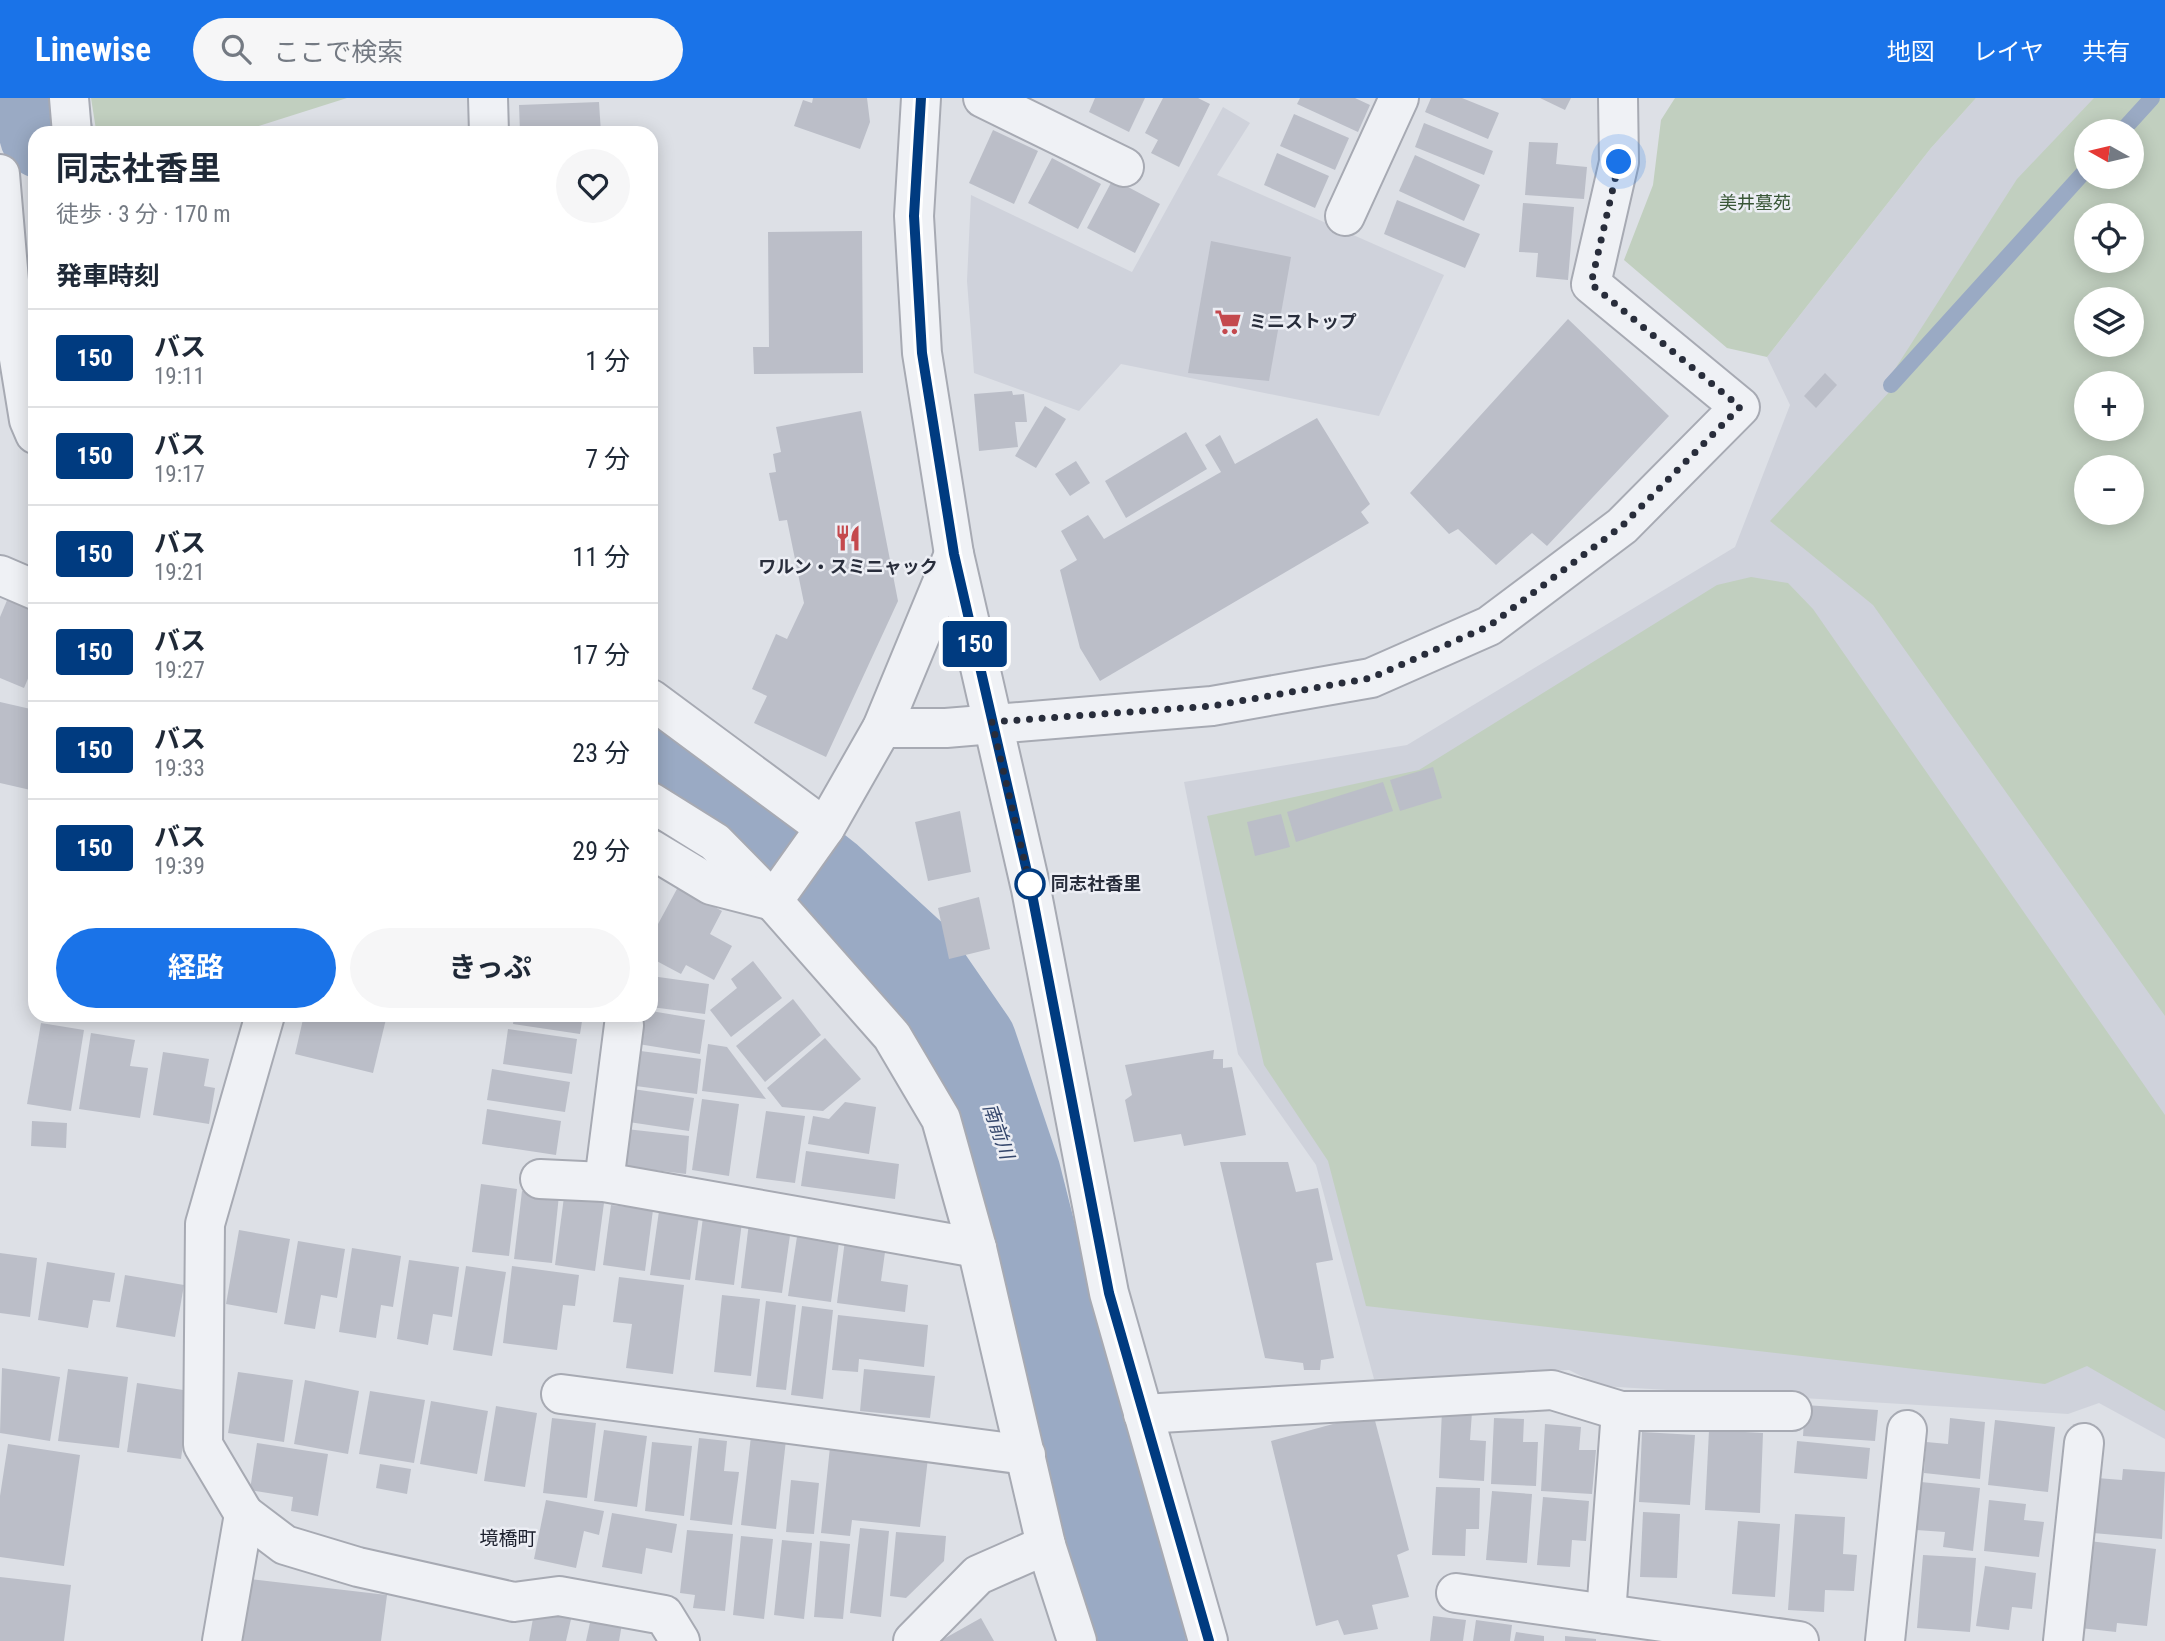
<!DOCTYPE html>
<html lang="ja">
<head>
<meta charset="utf-8">
<style>
  :root { --surface:#fff; --page:#f6f6f7; --text:#1f2937; --muted:#747a83; --line:#e0e1e3; --accent:#1a73e8 }
  body { margin:0; font-family:"Roboto Condensed","Noto Sans JP",sans-serif; background:var(--page); color:var(--text); height:100vh; display:flex; flex-direction:column; font-size:26px; white-space:nowrap }
  * { box-sizing:border-box; margin:0 }
  p { font-size:23px; color:var(--muted) }
  .icon { flex:none; width:38px; height:38px; fill:none; stroke:currentColor; stroke-width:2; stroke-linecap:round; stroke-linejoin:round }
  .map { position:relative; flex:1; overflow:hidden }
  .drawer { position:absolute; left:28px; top:28px; width:630px; height:896px; display:flex; flex-direction:column; background:var(--surface); border-radius:21px; box-shadow:0 4px 18px #0003 }
  .drawer>* { flex:none }
  .badge { padding:0 14px; border-radius:5px; font-size:24px; line-height:46px }
  .needle { width:46px; rotate:278deg }
  .fabs { position:absolute; left:2074px; top:21px; display:grid; gap:14px }
  .fabs a { display:grid; place-items:center; width:70px; height:70px; border-radius:50%; background:var(--surface); box-shadow:0 4px 18px #0003; font-size:35px }
  .you { position:absolute; width:35px; height:35px; margin:-18px; border:5px solid #fff; border-radius:50%; background:#1a73e8; box-shadow:0 0 0 10px #1a73e833 }
  .map>.badge { position:absolute; translate:-50% -50%; box-shadow:0 0 0 4px #fff }
  h2 { padding:0 28px; font-size:26px; line-height:63px }
  .round { display:grid; place-items:center; flex:none; width:74px; height:74px; border-radius:37px; background:var(--page) }
  .head { display:flex; align-items:center; justify-content:space-between; height:119px; padding:0 28px }
  h1 { font-size:33px; font-weight:700; line-height:52px }
  .primary-button { display:flex; gap:14px; margin-top:auto; padding:14px 28px }
  .primary-button a { flex:1; height:80px; border-radius:42px; background:var(--accent); color:#fff; font-size:28px; font-weight:700; line-height:80px; text-align:center }
  .primary-button a+a { background:var(--page); color:var(--text) }
  ul { padding:0; list-style:none }
  li { display:flex; align-items:center; gap:21px; height:98px; padding:0 28px; border-top:2px solid var(--line) }
  li div { flex:1 }
  li b { display:block; font-size:26px }
  li em { font-style:normal }
  li .badge { min-width:77px; font-weight:700; text-align:center }
  header { display:flex; align-items:center; gap:42px; box-sizing:border-box; height:98px; padding:0 35px; background:var(--accent); color:#fff }
  header strong { font-size:33px }
  nav { display:flex; gap:38px; margin-inline-start:auto; font-size:24px }
  .search { width:490px; height:63px; background:var(--page); display:flex; align-items:center; gap:18px; box-sizing:border-box; padding:0 24px; border-radius:38px; color:var(--muted); font-size:26px }
  .map>svg:first-child { display:block }
  .built { fill:#cfd2db; fill-rule:evenodd }
  .green { fill:#c1cfbf; fill-rule:evenodd }
  .lines { fill:none; stroke-linecap:round; stroke-linejoin:round }
  .stream { stroke:#9aaac4; stroke-width:16 }
  .river { stroke:#9aaac4; stroke-width:94 }
  .building { fill:#bbbec8 }
  .minor-casing { stroke:#a7aab3; stroke-width:42 }
  .tertiary-casing { stroke:#a7aab3; stroke-width:42 }
  .minor { stroke:#eff1f5; stroke-width:38 }
  .tertiary { stroke:#eff1f5; stroke-width:38 }
  .line-casing { stroke:#fff; stroke-width:16 }
  .line { stroke:#003b80; stroke-width:10 }
  .walk { stroke:#282d3b; stroke-width:7; stroke-dasharray:0 12.6 }
  .stop-dot { fill:#fff; stroke:#003b80; stroke-width:3.5 }
  .labels { text-anchor:middle; stroke-width:5; stroke-linejoin:round; paint-order:stroke }
  .park-label { font-size:18px; fill:#385636; stroke:#eceef4 }
  .poi-label { font-size:18px; font-weight:bold; fill:#282d3b; stroke:#eceef4; text-anchor:start }
  .stop-label { font-size:18px; font-weight:bold; fill:#282d3b; stroke:#eceef4; text-anchor:start }
  .water-label { font-size:19px; font-style:italic; fill:#35476c; stroke:#eceef4 }
  .neighbourhood-label { font-size:19px; fill:#1a1e2c; stroke:#eceef4 }
</style>
</head>
<body>
<header>
<strong>Linewise</strong>
<div class="search"><svg class="icon" aria-label="search" viewBox="0 0 24 24"><circle cx="10" cy="10" r="6"/><path d="M15 15l6 6"/></svg>ここで検索</div>
<nav><a>地図</a><a>レイヤ</a><a>共有</a></nav>
</header>
<div class="map">
<svg width="2165" height="1543" viewBox="0 0 2165 1543">
  <rect width="100%" height="100%" fill="#dde0e6"/>
  <g class="built">
    <path d="M1976,0H2165V1341L2099,1305L2068,1316L1601,1288L1569,1272L1374,1281L1316,1067L1238,956L1184,684L1407,647L1735,449L1790,307L1767,259L1931,50ZM2086,33H2132V79H2086ZM2086,117H2132V163H2086ZM2086,201H2132V247H2086ZM2086,285H2132V331H2086ZM2086,369H2132V415H2086Z"/>
    <polygon points="1223,9 1250,25 1217,77 1444,177 1379,318 1121,266 1079,313 974,275 967,183 971,97 1132,174"/>
  </g>
  <g class="green">
    <polygon points="91,0 347,0 237,35 123,35 96,32"/>
    <polygon points="1675,0 1976,0 1931,50 1767,259 1727,250 1624,162 1653,87 1661,22"/>
    <polygon points="2094,0 2147,0 2117,33 2086,33 2086,67 1886,285 2017,81"/>
    <path d="M2161,0H2165V918L1873,507L1770,423L2088,79H2132L2130,33ZM2132,117V163H2086V117ZM2132,201V247H2086V201ZM2132,285V331H2086V285ZM2132,369V415H2086V369Z"/>
    <polygon points="1751,479 1788,485 1813,511 2165,1017 2165,1313 2087,1268 2045,1286 1366,1208 1328,1063 1264,967 1207,718 1419,672 1717,487"/>
  </g>
  <g class="lines">
    <g class="stream">
      <polyline points="2122,33 2152,0"/>
      <polyline points="1891,287 2086,72"/>
    </g>
    <g class="river">
      <polyline points="41,0 46,35"/>
      <polyline points="651,652 777,743 825,781 910,859 970,946 1014,1077 1070,1298 1139,1543"/>
    </g>
  </g>
  <g class="building">
    <polygon points="813,0 867,0 870,24 860,51 794,28 803,2 812,5"/>
    <polygon points="1095,0 1145,0 1129,34 1089,14"/>
    <polygon points="1163,0 1198,0 1210,6 1179,69 1151,55 1158,42 1145,35"/>
    <polygon points="1300,0 1355,0 1370,7 1358,34 1297,6"/>
    <polygon points="1431,0 1462,0 1499,15 1488,41 1425,14"/>
    <polygon points="1540,0 1571,0 1565,12"/>
    <polygon points="599,4 601,35 520,35 519,7"/>
    <polygon points="1294,16 1349,40 1335,72 1280,48"/>
    <polygon points="1424,25 1493,53 1484,77 1415,49"/>
    <polygon points="993,32 1038,53 1014,106 969,85"/>
    <polygon points="1529,44 1558,45 1556,66 1587,69 1584,101 1525,97"/>
    <polygon points="1277,55 1329,78 1315,110 1264,87"/>
    <polygon points="1415,57 1480,87 1464,123 1399,93"/>
    <polygon points="1052,60 1101,86 1078,131 1028,105"/>
    <polygon points="1113,81 1160,106 1135,155 1087,130"/>
    <polygon points="1397,102 1480,136 1465,170 1384,136"/>
    <polygon points="1523,105 1574,109 1568,182 1536,179 1538,155 1519,154"/>
    <polygon points="862,133 863,275 754,276 753,249 769,249 768,134"/>
    <polygon points="1211,143 1291,159 1269,283 1188,275"/>
    <polygon points="1568,221 1669,318 1547,448 1532,435 1496,467 1458,431 1449,436 1410,395"/>
    <polygon points="1825,275 1837,287 1816,310 1804,298"/>
    <polygon points="1012,293 1013,297 1024,296 1027,324 1015,324 1018,349 979,353 974,296"/>
    <polygon points="1045,308 1066,321 1036,370 1015,358"/>
    <polygon points="861,313 898,503 826,659 754,625 767,598 752,591 776,536 787,541 804,505 787,422 779,423 769,375 776,374 773,356 781,354 776,329"/>
    <polygon points="1317,320 1370,406 1361,414 1369,425 1100,583 1080,550 1060,472 1077,462 1061,433 1088,417 1104,441 1221,374 1205,347 1220,337 1235,366"/>
    <polygon points="1186,334 1207,371 1126,420 1105,383"/>
    <polygon points="1076,363 1090,385 1070,398 1055,376"/>
    <polygon points="8,500 35,511 35,564 24,590 0,580 0,519"/>
    <polygon points="0,604 35,612 35,693 0,685"/>
    <polygon points="1433,669 1442,700 1400,713 1390,682"/>
    <polygon points="1383,684 1393,713 1296,744 1287,714"/>
    <polygon points="960,713 971,774 928,783 915,724"/>
    <polygon points="1281,716 1290,749 1255,758 1247,724"/>
    <polygon points="678,789 722,813 710,836 732,848 714,882 686,867 681,876 651,860 657,842 651,839"/>
    <polygon points="979,799 990,851 949,861 938,810"/>
    <polygon points="753,863 782,900 731,939 710,912 737,890 731,881"/>
    <polygon points="651,878 709,886 705,916 651,909"/>
    <polygon points="793,901 821,937 765,984 736,948"/>
    <polygon points="651,913 705,922 700,956 632,945 636,917 651,917"/>
    <polygon points="304,917 387,917 373,975 295,956"/>
    <polygon points="514,917 583,917 580,936 513,926"/>
    <polygon points="41,925 84,932 71,1013 27,1006"/>
    <polygon points="508,931 577,941 572,976 503,966"/>
    <polygon points="91,935 135,942 130,968 148,970 140,1020 79,1011"/>
    <polygon points="825,940 861,981 823,1013 782,1009 767,990"/>
    <polygon points="708,946 727,949 766,1001 702,993"/>
    <polygon points="633,952 701,961 697,996 628,987"/>
    <polygon points="1214,952 1213,961 1223,961 1223,970 1232,969 1246,1037 1184,1048 1181,1036 1134,1044 1125,1002 1132,997 1125,967"/>
    <polygon points="163,954 209,961 204,988 215,990 209,1026 153,1017"/>
    <polygon points="492,971 570,984 565,1014 487,1002"/>
    <polygon points="626,990 694,1000 689,1033 622,1023"/>
    <polygon points="702,1001 739,1006 729,1078 692,1072"/>
    <polygon points="845,1004 876,1009 869,1056 808,1046 813,1018 829,1021"/>
    <polygon points="487,1011 561,1023 556,1057 482,1046"/>
    <polygon points="766,1013 805,1018 795,1085 756,1080"/>
    <polygon points="32,1023 67,1025 66,1050 31,1048"/>
    <polygon points="617,1030 689,1038 686,1076 629,1069 614,1056"/>
    <polygon points="806,1053 899,1066 895,1101 801,1088"/>
    <polygon points="1220,1064 1288,1064 1296,1094 1318,1090 1333,1162 1316,1165 1334,1260 1321,1262 1320,1272 1304,1272 1303,1265 1265,1260"/>
    <polygon points="481,1086 517,1091 509,1158 472,1154"/>
    <polygon points="522,1093 559,1097 552,1165 514,1161"/>
    <polygon points="564,1099 604,1105 595,1173 555,1167"/>
    <polygon points="611,1107 653,1112 645,1173 603,1167"/>
    <polygon points="659,1113 699,1118 690,1182 650,1177"/>
    <polygon points="703,1119 742,1124 734,1187 695,1182"/>
    <polygon points="749,1125 791,1130 782,1195 741,1190"/>
    <polygon points="239,1132 290,1141 277,1215 226,1206"/>
    <polygon points="798,1132 840,1137 831,1204 788,1198"/>
    <polygon points="845,1142 886,1147 881,1183 908,1187 905,1214 837,1205"/>
    <polygon points="298,1143 345,1151 337,1200 321,1197 315,1231 284,1226"/>
    <polygon points="352,1150 401,1158 393,1209 381,1207 376,1240 339,1234"/>
    <polygon points="0,1155 37,1160 30,1219 0,1215"/>
    <polygon points="409,1162 459,1169 452,1219 433,1216 428,1247 397,1241"/>
    <polygon points="47,1164 115,1175 110,1204 93,1202 88,1230 38,1222"/>
    <polygon points="466,1168 506,1174 492,1258 453,1252"/>
    <polygon points="512,1168 579,1177 575,1208 563,1207 557,1252 503,1245"/>
    <polygon points="125,1177 184,1187 175,1239 116,1229"/>
    <polygon points="619,1179 684,1187 673,1276 626,1270 632,1226 613,1224"/>
    <polygon points="722,1197 760,1201 751,1278 714,1274"/>
    <polygon points="766,1203 796,1207 786,1292 756,1289"/>
    <polygon points="802,1208 833,1212 823,1301 791,1297"/>
    <polygon points="838,1217 928,1227 924,1269 859,1261 858,1274 832,1272"/>
    <polygon points="2,1270 60,1279 50,1343 0,1335"/>
    <polygon points="68,1271 128,1279 119,1350 58,1343"/>
    <polygon points="864,1271 935,1278 930,1320 860,1313"/>
    <polygon points="238,1274 293,1282 284,1344 228,1335"/>
    <polygon points="305,1282 359,1293 348,1356 294,1346"/>
    <polygon points="137,1285 190,1293 181,1361 127,1354"/>
    <polygon points="370,1293 425,1302 414,1365 359,1356"/>
    <polygon points="431,1303 488,1313 477,1376 420,1366"/>
    <polygon points="1805,1307 1878,1312 1875,1343 1803,1338"/>
    <polygon points="496,1308 537,1315 525,1389 484,1383"/>
    <polygon points="1442,1312 1472,1314 1470,1342 1486,1343 1484,1383 1439,1380"/>
    <polygon points="1373,1315 1409,1452 1397,1457 1409,1499 1372,1507 1378,1531 1344,1537 1338,1522 1316,1528 1271,1343"/>
    <polygon points="552,1320 596,1325 587,1400 543,1395"/>
    <polygon points="1494,1320 1524,1321 1523,1344 1538,1344 1536,1388 1491,1386"/>
    <polygon points="1950,1320 1985,1324 1980,1381 1924,1375 1926,1344 1948,1346"/>
    <polygon points="1995,1322 2055,1329 2048,1394 1988,1387"/>
    <polygon points="1545,1326 1581,1329 1579,1352 1596,1352 1592,1396 1541,1393"/>
    <polygon points="604,1332 647,1338 637,1409 594,1403"/>
    <polygon points="1709,1332 1763,1335 1760,1415 1705,1412"/>
    <polygon points="1642,1334 1695,1337 1690,1407 1639,1404"/>
    <polygon points="751,1338 786,1342 776,1431 741,1427"/>
    <polygon points="699,1340 727,1343 724,1373 739,1374 732,1427 690,1422"/>
    <polygon points="1797,1343 1870,1350 1867,1381 1794,1375"/>
    <polygon points="652,1344 692,1348 684,1418 645,1413"/>
    <polygon points="257,1345 328,1356 318,1418 291,1413 293,1399 250,1392"/>
    <polygon points="8,1346 80,1357 64,1468 0,1459 0,1398"/>
    <polygon points="830,1349 928,1360 920,1429 852,1422 850,1438 821,1435"/>
    <polygon points="380,1366 411,1371 407,1396 376,1390"/>
    <polygon points="2123,1371 2165,1374 2162,1441 2093,1435 2097,1380 2122,1382"/>
    <polygon points="791,1382 819,1385 814,1436 786,1434"/>
    <polygon points="1921,1384 1980,1390 1973,1453 1943,1449 1945,1434 1916,1432"/>
    <polygon points="1436,1389 1480,1390 1479,1431 1466,1431 1465,1458 1432,1457"/>
    <polygon points="1492,1393 1532,1396 1527,1465 1486,1462"/>
    <polygon points="1543,1399 1589,1403 1586,1443 1572,1442 1570,1469 1537,1467"/>
    <polygon points="546,1402 604,1413 599,1437 584,1433 576,1470 534,1461"/>
    <polygon points="1989,1402 2026,1406 2024,1422 2044,1424 2039,1459 1984,1453"/>
    <polygon points="1643,1414 1680,1416 1677,1480 1640,1479"/>
    <polygon points="612,1415 677,1426 672,1455 646,1450 642,1476 602,1469"/>
    <polygon points="1795,1416 1845,1419 1843,1456 1857,1457 1854,1493 1825,1492 1824,1514 1788,1512"/>
    <polygon points="1738,1423 1780,1426 1775,1499 1732,1496"/>
    <polygon points="860,1430 889,1433 881,1519 850,1515"/>
    <polygon points="687,1432 733,1436 725,1513 693,1510 695,1497 680,1495"/>
    <polygon points="896,1434 946,1438 944,1463 906,1500 890,1498"/>
    <polygon points="741,1438 773,1441 764,1521 733,1517"/>
    <polygon points="782,1442 812,1445 804,1521 774,1517"/>
    <polygon points="820,1443 850,1446 843,1521 814,1519"/>
    <polygon points="2089,1443 2156,1451 2147,1528 2117,1525 2116,1534 2080,1530"/>
    <polygon points="1923,1457 1976,1460 1970,1534 1917,1530"/>
    <polygon points="1985,1468 2036,1475 2032,1511 2012,1509 2009,1532 1976,1528"/>
    <polygon points="0,1479 71,1487 64,1543 0,1543"/>
    <polygon points="250,1481 387,1497 381,1543 243,1543"/>
    <polygon points="535,1509 572,1517 566,1543 529,1543"/>
    <polygon points="1433,1518 1466,1522 1463,1543 1430,1543"/>
    <polygon points="591,1520 622,1526 619,1543 586,1543"/>
    <polygon points="981,1520 994,1543 940,1543"/>
    <polygon points="1476,1522 1512,1527 1510,1543 1473,1543"/>
    <polygon points="1516,1534 1544,1538 1544,1543 1514,1543"/>
    <polygon points="1565,1538 1596,1541 1596,1543 1565,1543"/>
  </g>
  <g class="lines">
    <g class="minor-casing">
      <g id="minor">
        <polyline points="69,0 72,35"/>
        <polyline points="488,0 489,35"/>
        <polyline points="983,0 1124,69"/>
        <polyline points="0,76 12,218 29,322 35,336"/>
        <polyline points="1345,118 1399,0"/>
        <polyline points="0,477 35,492"/>
        <polyline points="651,601 825,730"/>
        <polyline points="882,630 946,630 1212,608 1371,580 1489,528 1622,428 1740,309 1591,186 1619,64 1618,0"/>
        <polyline points="651,704 715,744 773,803 892,938 941,1021 977,1150 1046,1447 1077,1543"/>
        <polyline points="651,751 711,787 773,803 825,730 882,630 954,456"/>
        <polyline points="540,1081 604,1084 977,1150"/>
        <polyline points="604,1084 624,927"/>
        <polyline points="561,1296 1026,1357"/>
        <polyline points="1143,1316 1552,1292 1621,1313 1792,1313"/>
        <polyline points="244,1416 285,1447 358,1469 514,1504 559,1498 664,1517 680,1543"/>
        <polyline points="1456,1495 1799,1543"/>
        <polyline points="1606,1516 1621,1313"/>
        <polyline points="222,1543 244,1416 203,1347 205,1126 265,917"/>
        <polyline points="913,1543 978,1477 1046,1447"/>
        <polyline points="1885,1543 1907,1332"/>
        <polyline points="2063,1543 2084,1345"/>
      </g>
    </g>
    <g class="tertiary-casing">
      <polyline id="tertiary" points="921,0 914,118 922,255 954,456 1031,791 1109,1195 1208,1543"/>
    </g>
    <use href="#minor" class="minor"/>
    <use href="#tertiary" class="tertiary"/>
  </g>
  <g class="lines">
    <g class="line-casing">
      <polyline id="line" points="921,0 914,118 922,255 954,456 1031,791 1109,1195 1209,1543"/>
    </g>
    <use href="#line" class="line"/>
    <polyline class="walk" points="1030,786 1031,791 992,624 1212,608 1371,580 1489,528 1622,428 1740,309 1591,186 1619,64"/>
  </g>
  <defs>
    <g id="supermarket-bare" transform="scale(2.1)"><path d="M-6-5.5h2.5l.6 2H6L4.5 2H-2.5L-4.4-4H-6ZM-1.5 3.2a1.3 1.3 0 1 0 .1 0ZM3 3.2a1.3 1.3 0 1 0 .1 0Z" fill="#c4494e" stroke="#eceef4" stroke-width="2.5" paint-order="stroke"/></g>
    <g id="restaurant-bare" transform="scale(2.1)"><path d="M-5-6h1v4h1v-4h1v4h1v-4h1v5L-1.5 .5V6h-2V.5L-5-1ZM5-6V6H3V1.5H1.5Q1.5-4 5-6Z" fill="#c4494e" stroke="#eceef4" stroke-width="2.5" paint-order="stroke"/></g>
  </defs>
  <g fill-rule="evenodd">
    <use href="#supermarket-bare" x="1228" y="224"/>
    <use href="#restaurant-bare" x="848" y="440"/>
  </g>
  <circle class="stop-dot" cx="1030" cy="786" r="14"/>
  <g class="labels">
    <g class="park-label">
      <text x="1755" y="111">美井墓苑</text>
    </g>
    <g class="poi-label">
      <text x="1249" y="230">ミニストップ</text>
      <text x="848" y="475" text-anchor="middle">ワルン・スミニャック</text>
    </g>
    <g class="stop-label">
      <text x="1051" y="792">同志社香里</text>
    </g>
    <g class="water-label">
      <text transform="translate(999 1033) rotate(71)" y="7">南前川</text>
    </g>
    <g class="neighbourhood-label">
      <text x="508" y="1447">境橋町</text>
    </g>
  </g>
</svg>
<div class="fabs">
<a><svg class="needle" viewBox="-14 -14 28 28"><path d="M0-13l5 13h-10z" fill="#e53935"/><path d="M0 13l5-13h-10z" fill="#747a83"/></svg></a>
<a><svg class="icon" aria-label="locate" viewBox="0 0 24 24"><circle cx="12" cy="12" r="6"/><path d="M12 2v4M12 18v4M2 12h4M18 12h4"/></svg></a>
<a><svg class="icon" aria-label="layers" viewBox="0 0 24 24"><path d="M12 4l9 5-9 5-9-5zM3 14l9 5 9-5"/></svg></a>
<a>+</a>
<a>−</a>
</div>
<div class="you" style="left:1619px;top:64px"></div>
<b class="badge" style="left:975px;top:546px;background:#003b80;color:#fff">150</b>
<section class="drawer">
<div class="head"><div><h1>同志社香里</h1><p>徒歩 · 3 分 · 170 m</p></div><a class="round"><svg class="icon" aria-label="heart" viewBox="0 0 24 24"><path d="M12 20l-8-8c-3-5 5-10 8-4 3-6 11-1 8 4z"/></svg></a></div>
<h2>発車時刻</h2>
<ul>
<li><span class="badge" style="background:#003b80;color:#fff">150</span><div><b>バス</b><p>19:11</p></div><em>1 分</em></li>
<li><span class="badge" style="background:#003b80;color:#fff">150</span><div><b>バス</b><p>19:17</p></div><em>7 分</em></li>
<li><span class="badge" style="background:#003b80;color:#fff">150</span><div><b>バス</b><p>19:21</p></div><em>11 分</em></li>
<li><span class="badge" style="background:#003b80;color:#fff">150</span><div><b>バス</b><p>19:27</p></div><em>17 分</em></li>
<li><span class="badge" style="background:#003b80;color:#fff">150</span><div><b>バス</b><p>19:33</p></div><em>23 分</em></li>
<li><span class="badge" style="background:#003b80;color:#fff">150</span><div><b>バス</b><p>19:39</p></div><em>29 分</em></li>
</ul>
<div class="primary-button"><a>経路</a><a>きっぷ</a></div>
</section>
</div>
</body>
</html>
